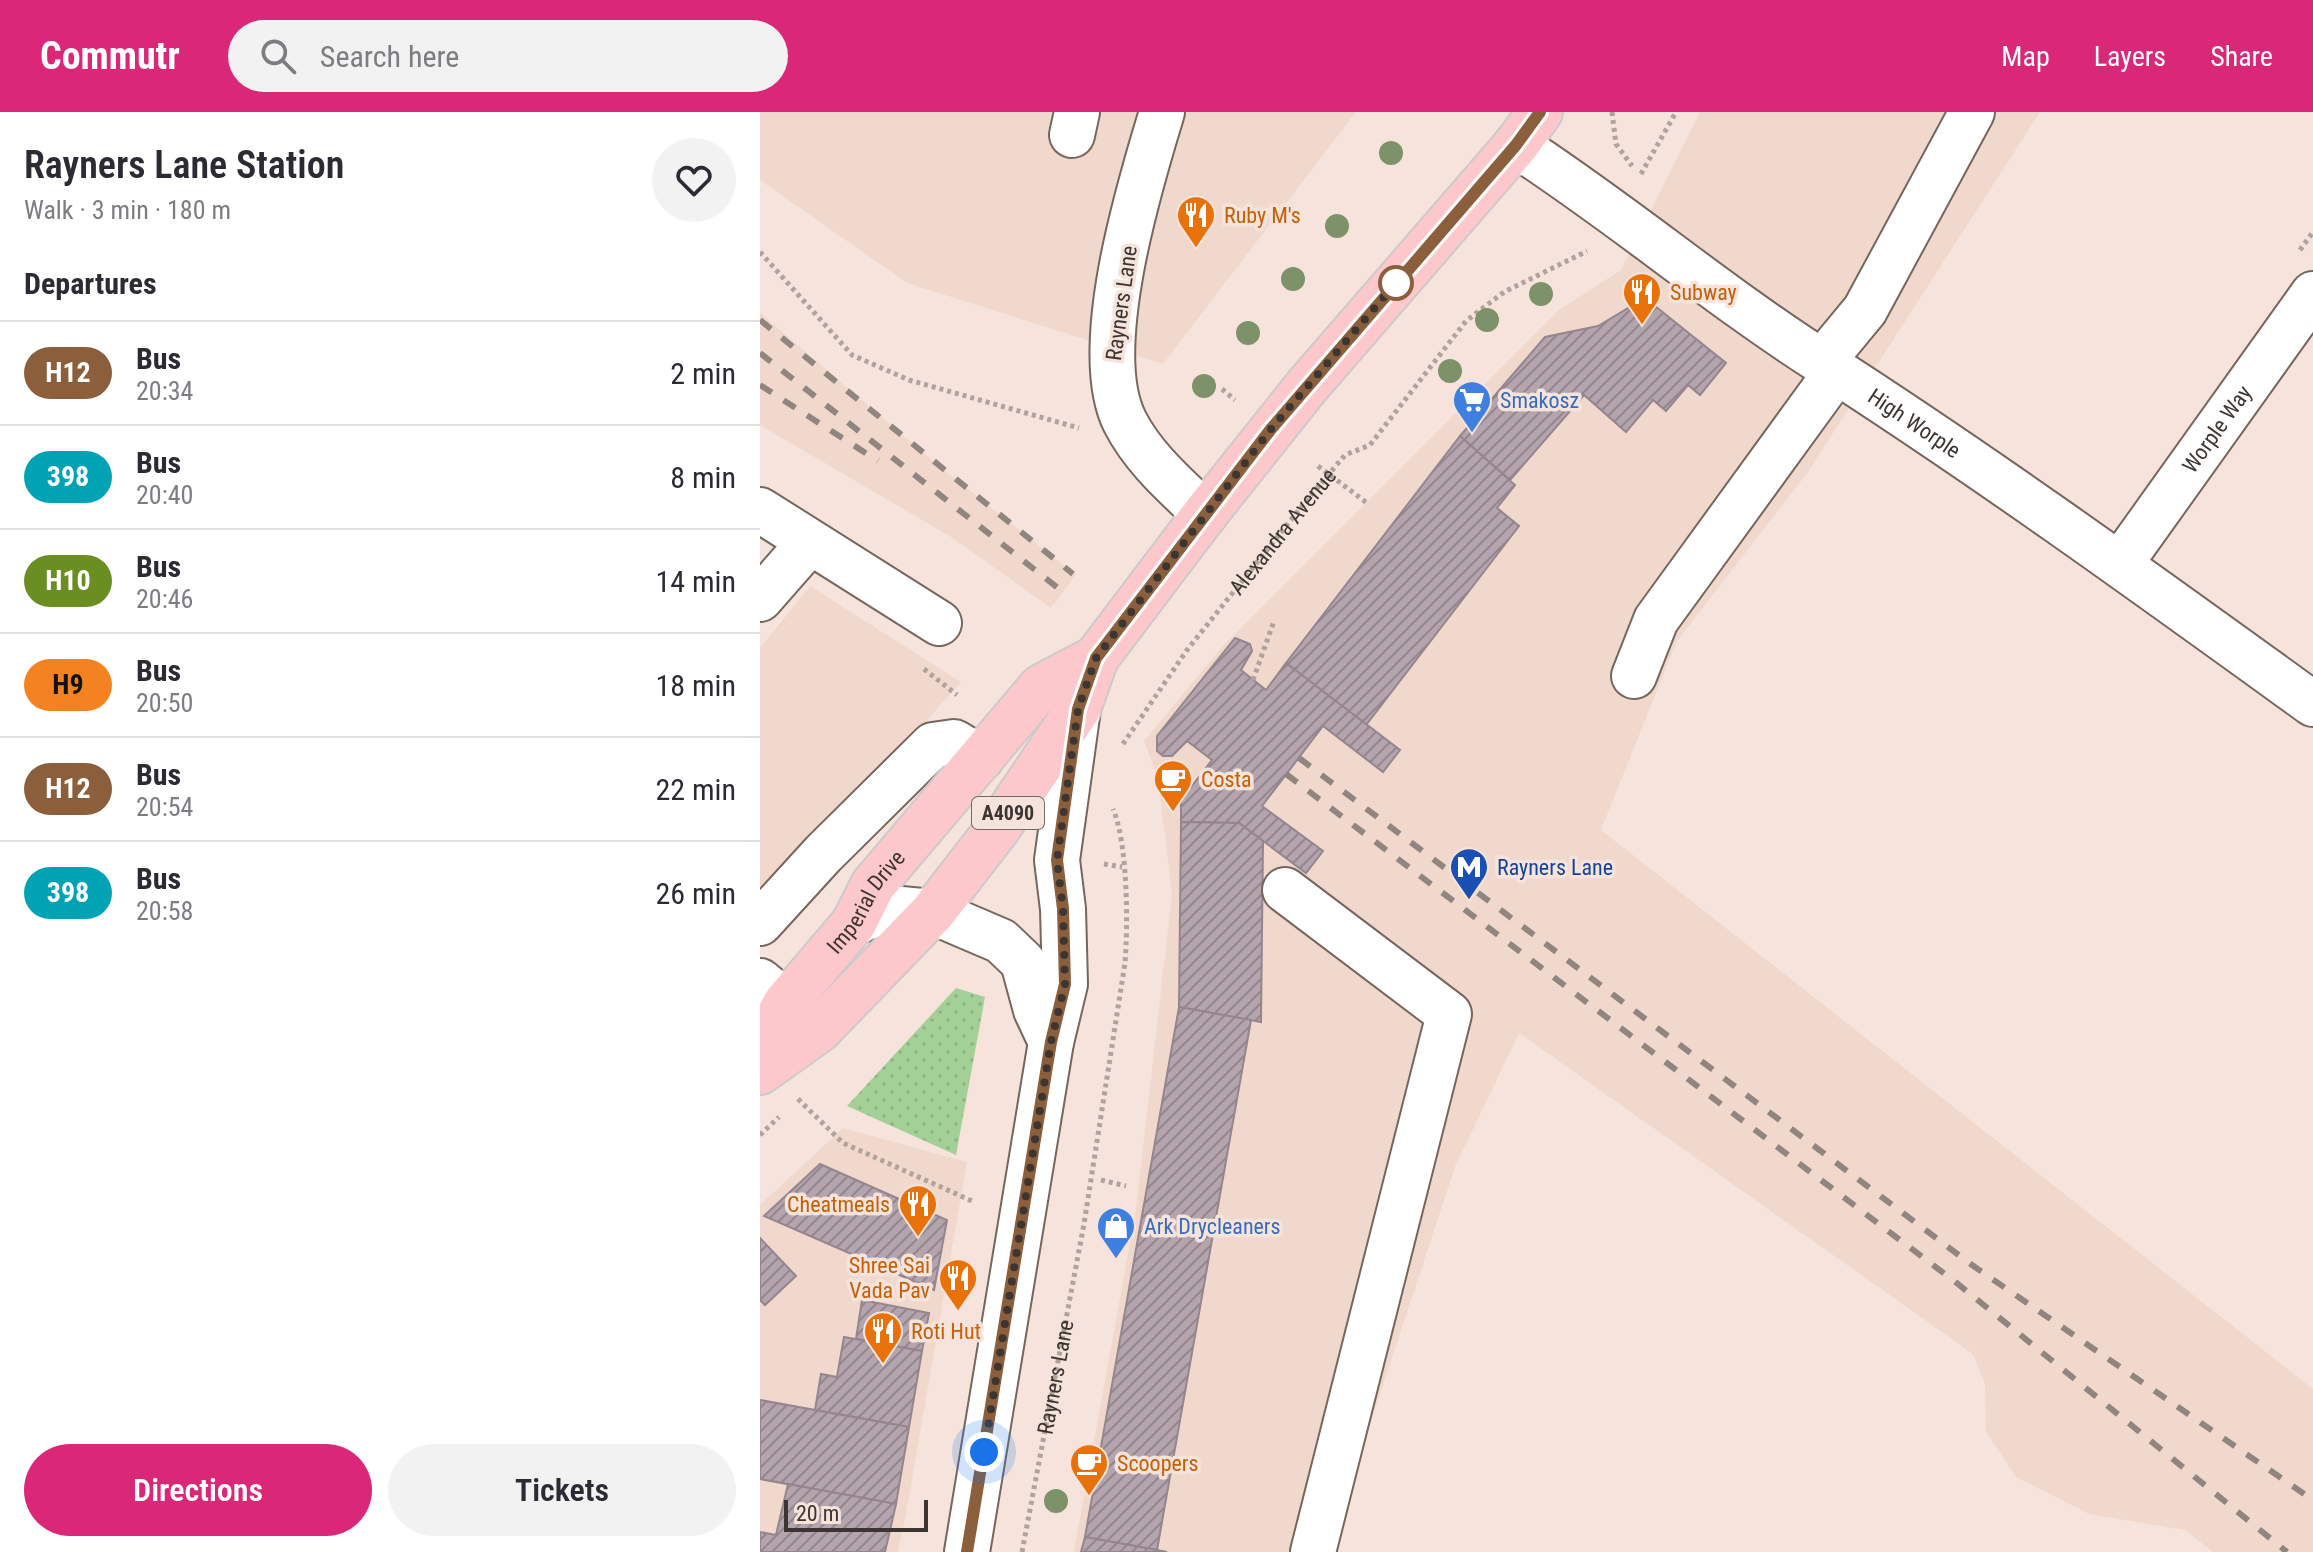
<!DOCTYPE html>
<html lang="en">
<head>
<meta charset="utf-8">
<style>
  :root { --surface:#fff; --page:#f2f2f3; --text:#2b2b33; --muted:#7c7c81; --line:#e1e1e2; --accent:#db2777 }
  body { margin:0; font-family:"Roboto Condensed",sans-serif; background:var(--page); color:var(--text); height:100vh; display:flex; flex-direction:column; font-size:30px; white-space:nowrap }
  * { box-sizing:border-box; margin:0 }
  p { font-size:26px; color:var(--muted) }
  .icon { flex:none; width:44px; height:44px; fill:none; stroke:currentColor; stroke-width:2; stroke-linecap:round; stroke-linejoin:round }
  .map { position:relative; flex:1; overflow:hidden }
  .side { display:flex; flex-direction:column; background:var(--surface); width:760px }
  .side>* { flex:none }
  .badge { padding:0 16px; border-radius:26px; font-size:28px; line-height:52px }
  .scale { position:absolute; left:24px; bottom:20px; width:144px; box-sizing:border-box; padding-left:8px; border:4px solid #3c3532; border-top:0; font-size:22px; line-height:28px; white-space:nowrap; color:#3c3532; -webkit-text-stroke:6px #f6e4dc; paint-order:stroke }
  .you { position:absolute; width:40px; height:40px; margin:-20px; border:6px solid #fff; border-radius:50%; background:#1a73e8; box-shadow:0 0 0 12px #1a73e833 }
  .map>.badge { position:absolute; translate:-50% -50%; box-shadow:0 0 0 4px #fff }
  h2 { padding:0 24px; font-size:30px; line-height:72px }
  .round { display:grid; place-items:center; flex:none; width:84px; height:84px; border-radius:42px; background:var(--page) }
  .headline { display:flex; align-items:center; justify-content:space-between; height:136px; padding:0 24px }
  h1 { font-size:38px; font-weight:600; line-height:60px }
  .action { display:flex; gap:16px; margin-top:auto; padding:16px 24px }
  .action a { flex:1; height:92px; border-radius:48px; background:var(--accent); color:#fff; font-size:32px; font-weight:600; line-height:92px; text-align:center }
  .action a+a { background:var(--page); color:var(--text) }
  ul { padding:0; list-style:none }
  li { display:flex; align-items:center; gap:24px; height:104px; padding:0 24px; border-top:2px solid var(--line) }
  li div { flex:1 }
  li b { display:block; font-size:30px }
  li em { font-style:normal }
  li .badge { min-width:88px; font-weight:700; text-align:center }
  header { display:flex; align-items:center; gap:48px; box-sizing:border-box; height:112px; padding:0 40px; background:var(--accent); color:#fff }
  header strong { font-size:38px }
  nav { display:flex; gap:44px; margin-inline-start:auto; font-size:28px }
  .search { width:560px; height:72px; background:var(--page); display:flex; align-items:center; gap:20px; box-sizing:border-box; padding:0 28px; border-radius:44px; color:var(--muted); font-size:30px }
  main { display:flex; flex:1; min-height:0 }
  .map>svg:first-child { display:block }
  .built { fill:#f1d8cc }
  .garden { fill:url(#garden-dots) }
  .building { fill:url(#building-hatch); stroke:#94858e; stroke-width:2 }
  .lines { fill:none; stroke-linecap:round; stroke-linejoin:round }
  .minor-casing { stroke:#75665e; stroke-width:48 }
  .major-casing { stroke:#cccaca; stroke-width:48 }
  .path { stroke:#b0a29c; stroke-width:5; stroke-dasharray:4 4; stroke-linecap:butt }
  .minor { stroke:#fff; stroke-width:44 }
  .major { stroke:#fdc8cb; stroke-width:44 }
  .rail { stroke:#918580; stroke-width:6; stroke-dasharray:14 14; stroke-linecap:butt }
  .tree { fill:#7e9269 }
  .line-casing { stroke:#fff; stroke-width:18 }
  .line { stroke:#8b5e3c; stroke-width:12 }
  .walk { stroke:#3c3532; stroke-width:8; stroke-dasharray:0 14.4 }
  .stop-dot { fill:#fff; stroke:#8b5e3c; stroke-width:4 }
  .labels { text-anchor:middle; stroke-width:7; stroke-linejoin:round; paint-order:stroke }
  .shield { fill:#f6e4dc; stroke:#746a65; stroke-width:2 }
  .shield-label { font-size:20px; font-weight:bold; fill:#3c3532 }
  .food-label { font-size:22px; fill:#c56008; stroke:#f6e4dc; text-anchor:start }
  .street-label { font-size:22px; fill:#3c3532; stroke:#f6e4dc }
  .shop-label { font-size:22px; fill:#366cbe; stroke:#f6e4dc; text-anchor:start }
  .transit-label { font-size:22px; fill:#164399; stroke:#f6e4dc; text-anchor:start }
</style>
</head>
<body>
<header>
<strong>Commutr</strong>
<div class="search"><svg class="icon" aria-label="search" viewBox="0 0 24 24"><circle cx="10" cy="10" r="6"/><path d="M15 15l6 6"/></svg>Search here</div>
<nav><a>Map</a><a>Layers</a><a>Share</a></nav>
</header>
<main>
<section class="side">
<div class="headline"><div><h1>Rayners Lane Station</h1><p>Walk · 3 min · 180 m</p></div><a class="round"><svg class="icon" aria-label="heart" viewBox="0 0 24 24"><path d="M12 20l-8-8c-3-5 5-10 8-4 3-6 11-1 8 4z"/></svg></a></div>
<h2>Departures</h2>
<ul>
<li><span class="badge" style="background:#8b5e3c;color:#fff">H12</span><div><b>Bus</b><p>20:34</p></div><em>2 min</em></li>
<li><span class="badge" style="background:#00a3b4;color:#fff">398</span><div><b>Bus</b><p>20:40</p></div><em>8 min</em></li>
<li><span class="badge" style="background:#6b8e23;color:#fff">H10</span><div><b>Bus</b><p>20:46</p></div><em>14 min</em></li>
<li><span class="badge" style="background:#f58220;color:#111">H9</span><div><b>Bus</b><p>20:50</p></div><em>18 min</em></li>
<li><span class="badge" style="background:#8b5e3c;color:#fff">H12</span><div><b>Bus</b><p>20:54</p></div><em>22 min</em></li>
<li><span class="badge" style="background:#00a3b4;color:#fff">398</span><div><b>Bus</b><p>20:58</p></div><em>26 min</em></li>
</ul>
<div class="action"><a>Directions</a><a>Tickets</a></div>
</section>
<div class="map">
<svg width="1553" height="1440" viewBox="0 0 1553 1440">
  <defs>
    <pattern id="garden-dots" width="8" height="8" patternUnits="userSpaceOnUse" patternTransform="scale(2)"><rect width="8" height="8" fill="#a3d097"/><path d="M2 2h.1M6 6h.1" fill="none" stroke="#8db383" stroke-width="1.8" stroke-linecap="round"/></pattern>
    <pattern id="building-hatch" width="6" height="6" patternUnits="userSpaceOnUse" patternTransform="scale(2)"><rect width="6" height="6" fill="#b4a4ad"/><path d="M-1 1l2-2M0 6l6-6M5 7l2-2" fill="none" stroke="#94868d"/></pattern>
  </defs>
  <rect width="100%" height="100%" fill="#f6e4dc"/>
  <g class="built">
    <polygon points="0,0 596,0 403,252 147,171 0,68"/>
    <polygon points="940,0 1280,0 1048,360 917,529 841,718 1553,1277 1553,1440 1453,1440 1425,1418 1329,1402 1256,1365 1226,1320 1225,1272 1213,1242 759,921 695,1055 568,1440 314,1440 376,1097 412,782 398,666 384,629 462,535 799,198 861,158"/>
    <polygon points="0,201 179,354 316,463 291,496 191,425 0,313"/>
    <polygon points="50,474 201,570 0,796 0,536"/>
    <polygon points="83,1016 207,1050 146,1402 138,1440 0,1440 0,1093"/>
  </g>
  <polygon class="garden" points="196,876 225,885 196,1043 87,994"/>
  <g class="building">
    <polygon points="885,186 966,251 940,283 928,273 906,299 893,288 866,320 824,283 750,368 700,324 785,225 838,214"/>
    <polygon points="700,324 755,373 737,396 759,414 606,613 526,551"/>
    <polygon points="475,526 490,532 492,539 481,558 506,578 526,551 640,638 623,660 563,614 502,694 563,739 546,761 479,711 421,710 421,688 452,648 427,629 412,644 403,644 397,639 397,624"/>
    <polygon points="421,710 479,711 503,729 501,910 419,895"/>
    <polygon points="419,895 491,908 397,1438 325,1425"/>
    <polygon points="60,1052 187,1108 174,1178 4,1104"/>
    <polygon points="0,1126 36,1164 5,1193 0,1188"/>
    <polygon points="102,1188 169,1201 162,1239 96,1227"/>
    <polygon points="84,1225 162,1239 149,1315 55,1298 61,1262 77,1265"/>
    <polygon points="0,1288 149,1315 136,1392 0,1367"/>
    <polygon points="28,1372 136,1392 125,1440 0,1440 0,1420 16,1423"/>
    <polygon points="325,1425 397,1438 407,1440 321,1440"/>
  </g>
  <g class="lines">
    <g class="minor-casing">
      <g id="minor">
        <path d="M402,0C379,75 329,239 365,310C384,347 416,374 445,402"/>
        <polyline points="312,23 317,0"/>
        <path id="s3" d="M756,33C861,101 957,183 1062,250C1230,358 1391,475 1553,592"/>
        <polyline points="1062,250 1105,198 1212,0"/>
        <polyline points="0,398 179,511"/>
        <path id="s4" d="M1360,452L1553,182"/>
        <polyline points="0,487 50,430"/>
        <polyline points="874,564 896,508 1077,259"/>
        <polyline points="525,778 689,902 553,1440"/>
        <polyline points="0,811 63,742 173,633 194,630 221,646"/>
        <polyline points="94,811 130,796 173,800 241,829 263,850 276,898 291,930"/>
        <polyline points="0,869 54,914"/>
        <polyline points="207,1440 291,930 305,872 303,797 297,748 318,597"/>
      </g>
    </g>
    <g class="major-casing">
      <g id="major">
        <path id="s5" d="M0,939L25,892L94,811L113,773L281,575L336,546"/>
        <polyline points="0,960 59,918 173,800 238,716 318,597 336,546 445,402 547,274 756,33 780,0"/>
      </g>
    </g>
    <g class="path">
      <polyline points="852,0 856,32 872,54"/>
      <polyline points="881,62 916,0"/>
      <polyline points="1540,138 1553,120"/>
      <polyline points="0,140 92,243 149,268 319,316"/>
      <polyline points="462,277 475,288"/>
      <polyline points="558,354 607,391"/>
      <polyline points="164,557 197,583"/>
      <polyline points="493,568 514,509"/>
      <path id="s1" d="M363,632L427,538L542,394L585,343L610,333L706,209L744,180L827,139"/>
      <polyline points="344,752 362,755"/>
      <polyline points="38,987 83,1031 212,1089"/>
      <polyline points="0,1023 19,1005"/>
      <polyline points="341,1068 366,1074"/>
      <path id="s2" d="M262,1440L324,1112L365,851C368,813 368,732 353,697"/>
    </g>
    <use href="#minor" class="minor"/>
    <use href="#major" class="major"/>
    <g class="rail">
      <polyline points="0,208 313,462"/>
      <polyline points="0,241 303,480"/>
      <polyline points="0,273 118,349"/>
      <polyline points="539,646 1212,1153 1553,1388"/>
      <polyline points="526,662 1198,1172 1527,1440"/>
    </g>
  </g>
  <g class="tree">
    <circle cx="631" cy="41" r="12"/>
    <circle cx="577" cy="114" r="12"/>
    <circle cx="533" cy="167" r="12"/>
    <circle cx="781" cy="182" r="12"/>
    <circle cx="727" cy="208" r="12"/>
    <circle cx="488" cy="221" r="12"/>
    <circle cx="690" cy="259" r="12"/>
    <circle cx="444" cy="274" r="12"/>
    <circle cx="296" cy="1389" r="12"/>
  </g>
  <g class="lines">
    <g class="line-casing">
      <polyline id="line" points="207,1440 291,930 305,872 303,797 297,748 318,597 336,546 511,317 756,33 780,0"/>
    </g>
    <use href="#line" class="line"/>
    <polyline class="walk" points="224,1340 291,930 305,872 303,797 297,748 318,597 336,546 511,317 636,171"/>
  </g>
  <defs>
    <g id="restaurant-pin" transform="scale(2)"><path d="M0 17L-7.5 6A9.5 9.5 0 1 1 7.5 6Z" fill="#e8710a" stroke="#f6e4dc"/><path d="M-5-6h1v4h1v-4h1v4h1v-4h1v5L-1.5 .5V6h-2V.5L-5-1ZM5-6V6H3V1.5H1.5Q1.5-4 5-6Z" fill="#fff"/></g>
    <g id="supermarket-pin" transform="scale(2)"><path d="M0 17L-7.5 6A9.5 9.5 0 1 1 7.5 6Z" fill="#3f7fe0" stroke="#f6e4dc"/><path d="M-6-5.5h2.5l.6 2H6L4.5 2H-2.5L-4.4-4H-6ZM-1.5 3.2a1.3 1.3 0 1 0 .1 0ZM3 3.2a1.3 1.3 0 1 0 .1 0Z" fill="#fff"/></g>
    <g id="cafe-pin" transform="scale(2)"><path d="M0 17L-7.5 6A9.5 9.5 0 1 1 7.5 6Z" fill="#e8710a" stroke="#f6e4dc"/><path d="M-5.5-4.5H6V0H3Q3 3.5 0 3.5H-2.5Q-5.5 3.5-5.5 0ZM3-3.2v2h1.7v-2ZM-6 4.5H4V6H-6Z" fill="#fff"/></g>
    <g id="metro-pin" transform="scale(2)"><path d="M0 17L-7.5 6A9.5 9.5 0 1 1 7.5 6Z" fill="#1a4fb4" stroke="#f6e4dc"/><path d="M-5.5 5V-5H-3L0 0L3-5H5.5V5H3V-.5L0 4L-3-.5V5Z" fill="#fff"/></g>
    <g id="shop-pin" transform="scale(2)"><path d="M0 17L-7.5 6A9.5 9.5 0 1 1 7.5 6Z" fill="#3f7fe0" stroke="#f6e4dc"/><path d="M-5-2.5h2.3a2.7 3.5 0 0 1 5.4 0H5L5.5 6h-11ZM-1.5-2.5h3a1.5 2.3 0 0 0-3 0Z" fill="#fff"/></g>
  </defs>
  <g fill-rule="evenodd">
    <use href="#restaurant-pin" x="436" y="103"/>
    <use href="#restaurant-pin" x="882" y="180"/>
    <use href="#supermarket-pin" x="712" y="288"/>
    <use href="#cafe-pin" x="413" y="667"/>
    <use href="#metro-pin" x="709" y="755"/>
    <use href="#restaurant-pin" x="158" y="1092"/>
    <use href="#shop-pin" x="356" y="1114"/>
    <use href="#restaurant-pin" x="198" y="1166"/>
    <use href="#restaurant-pin" x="123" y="1219"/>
    <use href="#cafe-pin" x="329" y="1351"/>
  </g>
  <circle class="stop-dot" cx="636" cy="171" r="16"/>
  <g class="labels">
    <rect class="shield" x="212" y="685" width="72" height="32" rx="6"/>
    <g class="shield-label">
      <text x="248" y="708">A4090</text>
    </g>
    <g class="food-label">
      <text x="464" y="111">Ruby M's</text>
      <text x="910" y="188">Subway</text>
      <text x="441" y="675">Costa</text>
      <text x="130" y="1100" text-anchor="end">Cheatmeals</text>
      <text x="170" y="1161" text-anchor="end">Shree Sai<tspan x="170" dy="25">Vada Pav</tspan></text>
      <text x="151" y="1227">Roti Hut</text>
      <text x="357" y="1359">Scoopers</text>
    </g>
    <g class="street-label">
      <text transform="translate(361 191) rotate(-82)" y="8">Rayners Lane</text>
      <text dy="8" stroke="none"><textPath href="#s3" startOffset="486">High Worple</textPath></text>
      <text dy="8" stroke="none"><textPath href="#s4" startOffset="166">Worple Way</textPath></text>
      <text dy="8" stroke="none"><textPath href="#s1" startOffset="266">Alexandra Avenue</textPath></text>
      <text dy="8" stroke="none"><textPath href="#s5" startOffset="184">Imperial Drive</textPath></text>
      <text dy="8" stroke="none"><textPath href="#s2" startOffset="178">Rayners Lane</textPath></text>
    </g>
    <g class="shop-label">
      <text x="740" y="296">Smakosz</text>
      <text x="384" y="1122">Ark Drycleaners</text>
    </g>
    <g class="transit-label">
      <text x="737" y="763">Rayners Lane</text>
    </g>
  </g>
</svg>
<div class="scale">20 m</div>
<div class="you" style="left:224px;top:1340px"></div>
</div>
</main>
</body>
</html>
